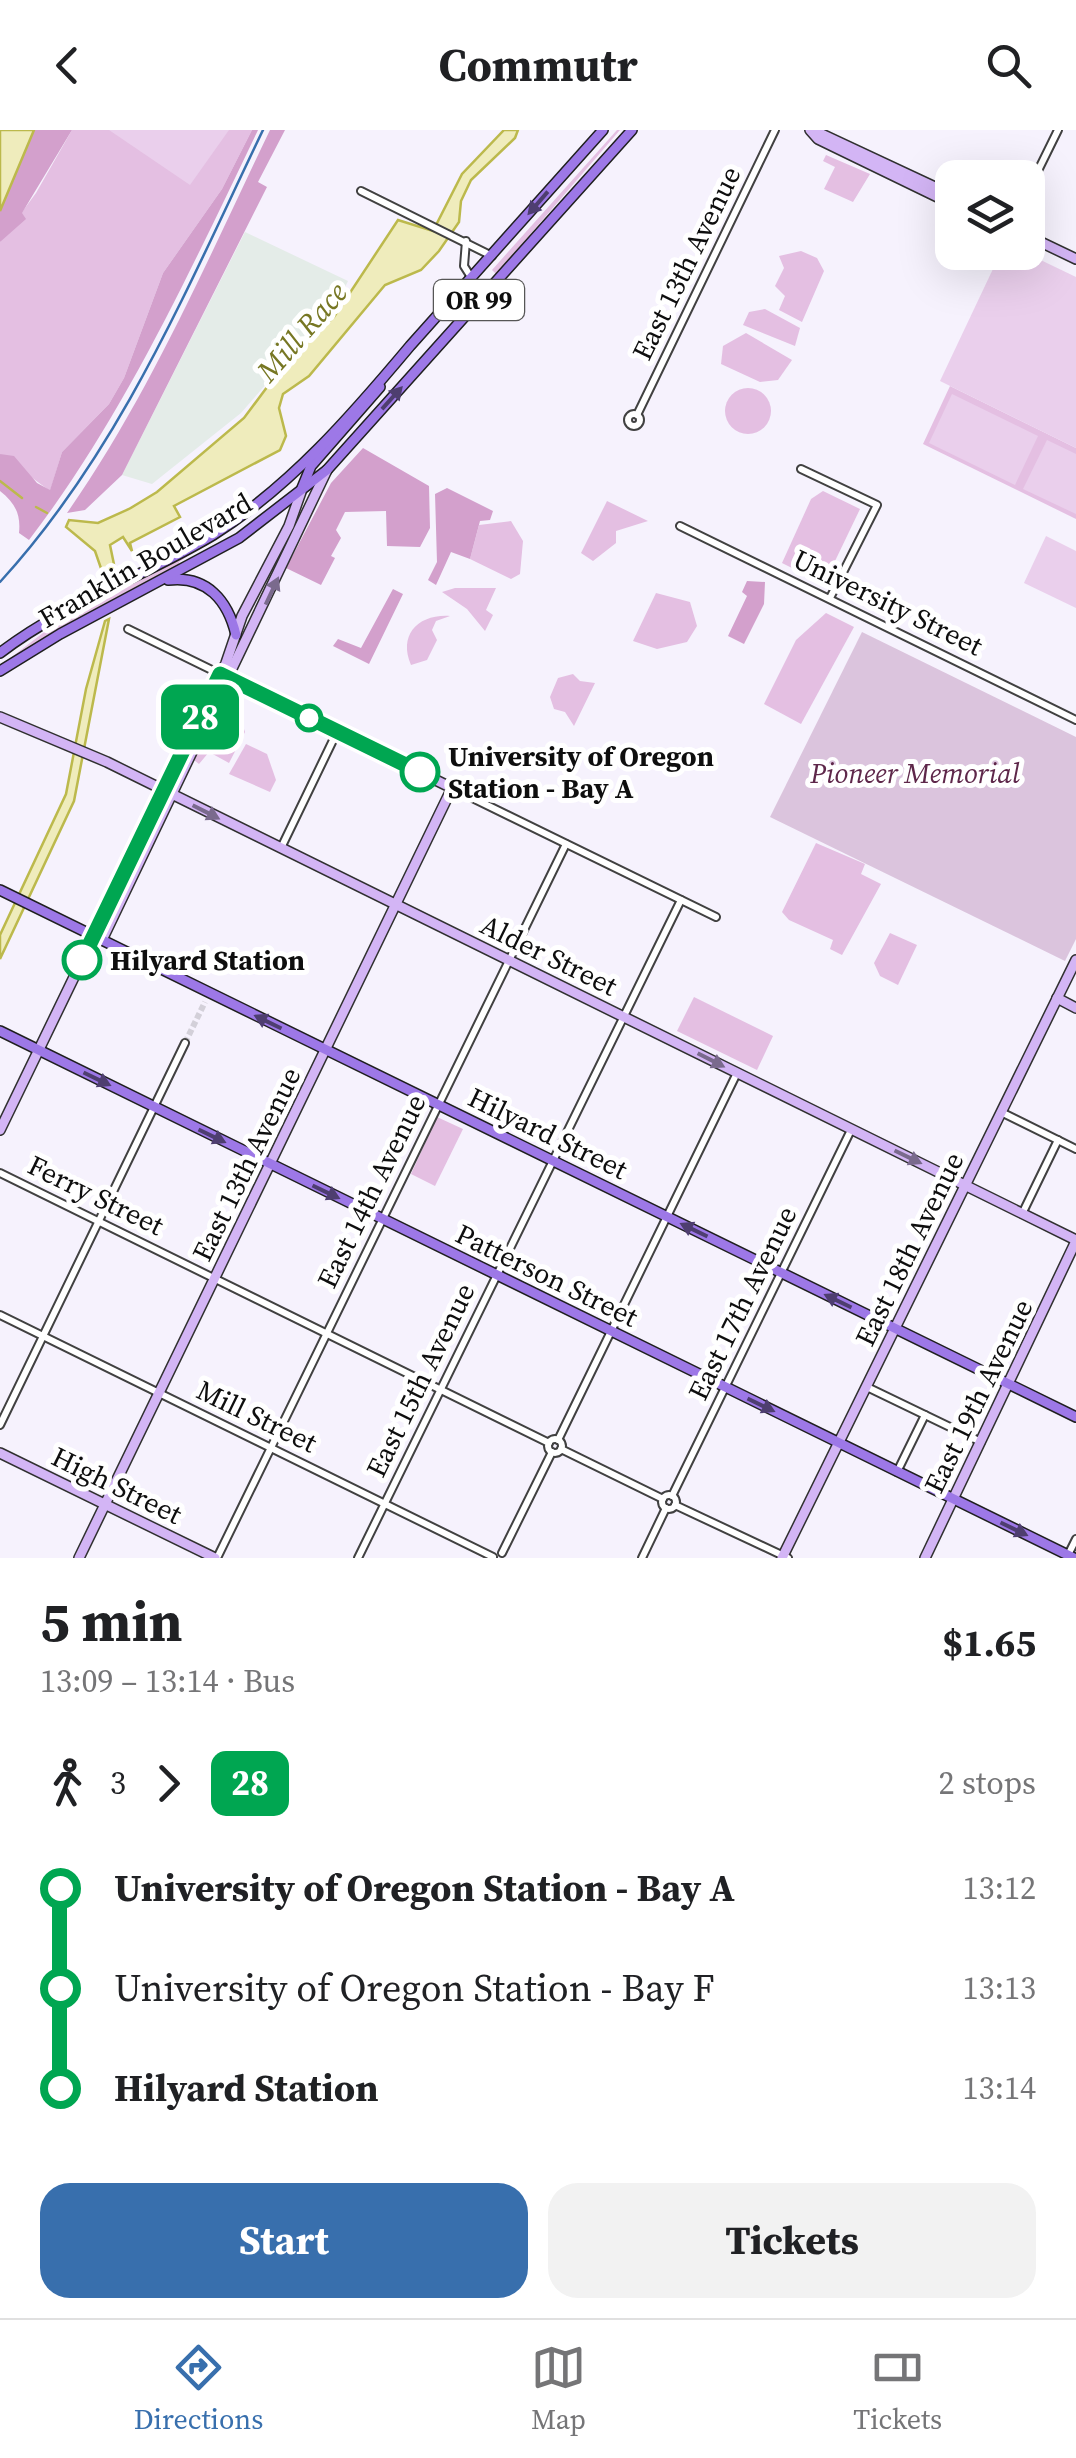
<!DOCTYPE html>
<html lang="en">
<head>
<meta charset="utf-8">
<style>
  :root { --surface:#fff; --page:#f2f2f2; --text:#202124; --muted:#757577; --line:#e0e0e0; --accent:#386fad }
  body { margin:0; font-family:"Source Serif 4",serif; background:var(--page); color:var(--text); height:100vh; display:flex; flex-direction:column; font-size:38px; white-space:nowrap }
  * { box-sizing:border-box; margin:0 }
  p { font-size:32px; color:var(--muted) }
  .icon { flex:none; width:55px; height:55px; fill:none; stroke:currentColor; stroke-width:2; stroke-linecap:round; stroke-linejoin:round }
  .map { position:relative; height:1428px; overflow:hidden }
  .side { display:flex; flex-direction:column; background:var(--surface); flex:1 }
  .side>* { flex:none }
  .badge { padding:0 20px; border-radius:15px; font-size:35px; line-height:65px }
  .buttons { position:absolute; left:935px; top:30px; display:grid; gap:20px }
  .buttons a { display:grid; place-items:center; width:110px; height:110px; border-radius:20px; background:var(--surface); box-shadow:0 10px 40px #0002; font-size:50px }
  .map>.badge { position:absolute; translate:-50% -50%; box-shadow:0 0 0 5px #fff }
  .legs { display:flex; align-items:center; gap:15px; height:110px; padding:0 40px; font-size:32px }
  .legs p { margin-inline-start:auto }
  .headline { display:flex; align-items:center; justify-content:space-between; height:170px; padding:0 40px }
  h1 { font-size:55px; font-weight:700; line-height:75px }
  .button { display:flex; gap:20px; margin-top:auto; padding:20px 40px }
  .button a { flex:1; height:115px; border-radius:30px; background:var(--accent); color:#fff; font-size:40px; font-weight:700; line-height:115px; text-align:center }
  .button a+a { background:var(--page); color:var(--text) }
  ul { padding:0 40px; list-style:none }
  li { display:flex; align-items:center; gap:35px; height:100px; font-size:38px }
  li i { display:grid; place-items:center; width:15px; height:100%; margin:0 12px; background:currentColor }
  li i::after { content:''; width:25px; height:25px; margin:-12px; border:8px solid; border-radius:50%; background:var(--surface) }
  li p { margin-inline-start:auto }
  li:first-child i { background:linear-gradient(#0000 50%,currentColor 0) }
  li:last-child i { background:linear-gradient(currentColor 50%,#0000 0) }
  header { display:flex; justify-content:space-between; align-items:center; height:130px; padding:0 40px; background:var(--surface); font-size:45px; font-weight:700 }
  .dock { display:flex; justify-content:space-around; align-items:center; height:140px; border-top:2px solid var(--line); background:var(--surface); font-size:28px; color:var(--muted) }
  .dock a { display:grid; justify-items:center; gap:5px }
  .dock .current { color:var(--accent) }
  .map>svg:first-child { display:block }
  .industrial { fill:#e4ece8 }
  .green { fill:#e4bfe2 }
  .forest { fill:#d3a0cc }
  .cemetery { fill:#dbc4dd }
  .pitch { fill:#eacfec }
  .water { fill:#efecbc; stroke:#bcb94c; stroke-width:2.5 }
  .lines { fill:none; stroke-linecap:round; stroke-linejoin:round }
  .stream { stroke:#bcb94c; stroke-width:2.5 }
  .street-tunnel { stroke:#d3d0d9; stroke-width:6; stroke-dasharray:6 3; stroke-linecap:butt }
  .street-casing { stroke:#414141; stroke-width:10 }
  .secondary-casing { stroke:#303030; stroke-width:12 }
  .primary-casing { stroke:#1f1f1f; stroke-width:12 }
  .street { stroke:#fff; stroke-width:6 }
  .secondary { stroke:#d3b5f5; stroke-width:9 }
  .primary { stroke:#9d78e7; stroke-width:9 }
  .rail { stroke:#386fad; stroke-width:2.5 }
  .oneway { fill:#4e3e70 }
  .oneway2 { fill:#7a6a8d }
  .line-1-casing { stroke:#fff; stroke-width:22 }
  .line-1 { stroke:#00a651; stroke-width:15 }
  .stop-1-dot { fill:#fff; stroke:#00a651; stroke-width:5 }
  .labels { text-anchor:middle; stroke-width:10; stroke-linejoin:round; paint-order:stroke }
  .shield { fill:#fff; stroke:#565656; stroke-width:2.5 }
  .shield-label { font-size:25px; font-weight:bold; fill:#0e0e0e }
  .street-label { font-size:28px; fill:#0e0e0e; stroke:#fff }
  .stop-label { font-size:28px; font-weight:bold; fill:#0e0e0e; stroke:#fff; text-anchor:start }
  .park-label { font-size:28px; font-style:italic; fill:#5e274a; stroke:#fff }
  .water-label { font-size:30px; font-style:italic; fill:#777723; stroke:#fff }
</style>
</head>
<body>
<header><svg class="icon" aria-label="back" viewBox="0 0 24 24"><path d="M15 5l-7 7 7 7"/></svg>Commutr<svg class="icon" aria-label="search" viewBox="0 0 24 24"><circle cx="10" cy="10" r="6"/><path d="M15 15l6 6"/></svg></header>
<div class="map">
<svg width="1076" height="1428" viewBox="0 0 1076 1428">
  <rect width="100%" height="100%" fill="#f6f2fd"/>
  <polygon class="industrial" points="245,102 348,151 325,198 288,229 241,283 152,354 122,345"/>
  <g class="green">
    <polygon points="72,0 252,0 222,59 163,143 124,248 109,274 62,322 50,361 0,324 0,112 36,63"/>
    <polygon points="617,0 620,0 496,144 492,140"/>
    <polygon points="826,25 870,44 853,72 824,59 835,37 823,31"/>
    <polygon points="801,121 817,128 824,141 802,192 779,180 785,166 775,156 784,138 779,126"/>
    <polygon points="765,179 800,198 795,216 743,195 749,182"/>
    <polygon points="746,203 792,230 778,250 760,252 721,234 723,216"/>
    <polygon points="950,256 1076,318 1076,389 923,314"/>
    <circle cx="748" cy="281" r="23"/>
    <polygon points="823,361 860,379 824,454 782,433 811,369"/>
    <polygon points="607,371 648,391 616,401 616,413 593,431 581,423"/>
    <polygon points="511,391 523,411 520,444 511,449 470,429 479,395"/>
    <polygon points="191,424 179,432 180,436 77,489 0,536 69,483"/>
    <polygon points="455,458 496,458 486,480 493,485 485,501 467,479 442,462"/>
    <polygon points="656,463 690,472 697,496 687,512 657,519 633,511"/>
    <polygon points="826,483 854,497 801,594 764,574 796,510"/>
    <path d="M450,486L436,491L432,500L437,510L427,530L411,535C398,505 418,484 450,486Z"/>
    <polygon points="573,544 580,551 595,553 574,596 565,582 554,579 550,567 558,548"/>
    <polygon points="218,581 242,593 245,602 229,633 209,622 199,634 194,630"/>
    <polygon points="246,614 267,624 276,650 270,662 229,644"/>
    <polygon points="816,713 865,734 861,744 881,754 842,825 830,819 833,810 789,790 782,782"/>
    <polygon points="890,803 917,815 898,855 880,846 874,833"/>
    <polygon points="694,867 773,906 757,940 677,901"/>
    <polygon points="437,987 463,999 435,1056 411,1044"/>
  </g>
  <g class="forest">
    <polygon points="34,0 72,0 22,83 26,89 0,112 0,81"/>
    <path d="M252,0H258C190,141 124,286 29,410L19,403C21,384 15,373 0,361V324L14,326L37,353L50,360L62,322L109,274L124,248L163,143L222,59Z"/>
    <path d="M270,0H285L258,52L267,57L122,345L85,380L67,383C150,264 207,131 270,0Z"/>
    <polygon points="363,318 429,356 430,398 420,417 387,416 386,381 345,382 336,400 341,408 331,426 335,428 321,455 286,438 331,353"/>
    <polygon points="447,358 493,381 490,390 480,391 470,429 451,422 436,455 428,450 437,432 435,364"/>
    <polygon points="747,451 765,452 764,474 744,514 728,506 747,466 742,462"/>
    <polygon points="393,459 403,464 369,534 333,516 338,509 361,518"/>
  </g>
  <polygon class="cemetery" points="862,502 1076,607 1076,809 1065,831 770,687"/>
  <g class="pitch">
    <polygon points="109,0 229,0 190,55"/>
    <polygon points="1001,122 1026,123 1076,147 1076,318 940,251"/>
    <polygon points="952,264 1038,306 1015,355 929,313"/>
    <polygon points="1047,310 1076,324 1076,384 1023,359"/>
    <polygon points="1046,406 1076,421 1076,478 1024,453"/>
  </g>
  <g class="water">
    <polygon points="0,0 34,0 0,81"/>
    <polygon points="504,0 518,0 515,8 471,50 461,71 459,92 439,121 421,140 385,155 309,246 283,264 279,278 286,306 280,320 174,376 180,387 130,413 132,421 123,407 110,415 116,444 105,450 95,421 66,397 69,390 98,393 129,379 157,362 244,288 288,229 334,187 398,90 433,101 462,44"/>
    <polygon points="109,489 74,671 0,829 0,805 66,664 86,559 105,491"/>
  </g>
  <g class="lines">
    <g class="stream">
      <polyline points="0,351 22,368"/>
      <polyline points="36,377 47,383"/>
    </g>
    <polyline class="street-tunnel" points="185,913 205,872"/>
    <g class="street-casing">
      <g id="street">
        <polyline points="361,61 492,126"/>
        <polyline points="1028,61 1058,0"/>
        <polyline points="466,111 464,136 471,147"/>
        <circle cx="634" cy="290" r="6"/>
        <polyline points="637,285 775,0"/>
        <polyline points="801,339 877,375 830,468"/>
        <polyline points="680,396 1076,590"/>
        <polyline points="128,499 220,544"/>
        <polyline points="452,658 716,787"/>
        <polyline points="281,718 337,602"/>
        <polyline points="1001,982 1076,1019"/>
        <polyline points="0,1043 549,1313"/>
        <polyline points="1022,1084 1058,1010"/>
        <polyline points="0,1185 493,1427"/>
        <polyline points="867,1257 981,1312"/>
        <polyline points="0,1295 185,913"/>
        <circle cx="555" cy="1316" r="7"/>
        <polyline points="558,1310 737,943"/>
        <polyline points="561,1319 663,1369"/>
        <polyline points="897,1342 925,1285"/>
        <circle cx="669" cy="1372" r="7"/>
        <polyline points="672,1366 851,1000"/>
        <polyline points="675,1375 788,1428"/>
        <polyline points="502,1423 552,1322"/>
        <polyline points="1068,1425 1076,1409"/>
        <polyline points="217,1428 566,714"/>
        <polyline points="358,1428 681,770"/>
        <polyline points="642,1428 666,1378"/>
      </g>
    </g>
    <g class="secondary-casing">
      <g id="secondary">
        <polyline points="810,0 818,9 952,74"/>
        <polyline points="813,0 952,65"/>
        <polyline points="1028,106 1076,129"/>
        <polyline points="0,587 107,632 1076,1110"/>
        <polyline points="102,810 327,340"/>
        <polyline points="1057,868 1076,878"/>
        <polyline points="0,1000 226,533 242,486 289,396 301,362"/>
        <polyline points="0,1323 215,1428"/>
        <polyline points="79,1428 452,658 220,544"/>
        <polyline points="782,1428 1076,830"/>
        <polyline points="925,1428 1076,1111"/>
      </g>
    </g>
    <g class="primary-casing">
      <g id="primary">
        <polyline points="302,358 311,336 380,257"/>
        <path d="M168,450C207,445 228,471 236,505"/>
        <path d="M0,523C65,473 143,447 213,405C290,357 353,284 410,216L603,0"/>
        <polyline points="0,541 60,504 239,408 327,340 632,0"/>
        <polyline points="0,760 1076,1287"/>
        <polyline points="0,901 1074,1428"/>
      </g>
    </g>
    <use href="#street" class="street"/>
    <use href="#secondary" class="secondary"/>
    <use href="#primary" class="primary"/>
    <path class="rail" d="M0,452C120,321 187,158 263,0"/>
  </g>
  <defs><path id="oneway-solid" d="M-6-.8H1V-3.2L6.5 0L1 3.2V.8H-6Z" transform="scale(2.5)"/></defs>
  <g class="oneway">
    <use href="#oneway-solid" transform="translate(538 73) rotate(131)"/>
    <use href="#oneway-solid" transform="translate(392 268) rotate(-48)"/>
    <use href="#oneway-solid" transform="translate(268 892) rotate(-154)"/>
    <use href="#oneway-solid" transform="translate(97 949) rotate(26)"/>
    <use href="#oneway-solid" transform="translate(212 1006) rotate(26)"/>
    <use href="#oneway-solid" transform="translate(326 1062) rotate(26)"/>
    <use href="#oneway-solid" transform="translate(694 1100) rotate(-154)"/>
    <use href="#oneway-solid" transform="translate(838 1171) rotate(-154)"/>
    <use href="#oneway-solid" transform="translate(761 1275) rotate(26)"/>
    <use href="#oneway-solid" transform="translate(1014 1399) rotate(26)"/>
  </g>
  <g class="oneway2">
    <use href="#oneway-solid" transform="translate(272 461) rotate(-65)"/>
    <use href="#oneway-solid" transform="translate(206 682) rotate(27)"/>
    <use href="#oneway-solid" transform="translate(711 930) rotate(27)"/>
    <use href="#oneway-solid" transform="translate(908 1027) rotate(26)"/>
  </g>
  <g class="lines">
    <g class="line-1-casing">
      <polyline id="line-1" points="82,830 220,544 420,642"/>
    </g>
    <use href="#line-1" class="line-1"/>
  </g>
  <g class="stop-1-dot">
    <circle cx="309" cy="588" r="12"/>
    <circle cx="420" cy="642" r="18"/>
    <circle cx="82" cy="830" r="18"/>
  </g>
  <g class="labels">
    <rect class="shield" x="434" y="150" width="90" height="40" rx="8"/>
    <g class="shield-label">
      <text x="479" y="179">OR 99</text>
    </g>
    <g class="street-label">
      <text transform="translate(686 133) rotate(-64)" y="10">East 13th Avenue</text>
      <text transform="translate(145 430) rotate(-30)" y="10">Franklin Boulevard</text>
      <text transform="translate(888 472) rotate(26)" y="10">University Street</text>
      <text transform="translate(549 825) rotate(26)" y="10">Alder Street</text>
      <text transform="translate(548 1003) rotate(26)" y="10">Hilyard Street</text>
      <text transform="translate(246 1034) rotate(-64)" y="10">East 13th Avenue</text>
      <text transform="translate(371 1061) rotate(-64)" y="10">East 14th Avenue</text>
      <text transform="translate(96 1065) rotate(26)" y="10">Ferry Street</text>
      <text transform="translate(909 1119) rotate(-64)" y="10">East 18th Avenue</text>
      <text transform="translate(547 1145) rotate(26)" y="10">Patterson Street</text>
      <text transform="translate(742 1173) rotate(-64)" y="10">East 17th Avenue</text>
      <text transform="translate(420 1250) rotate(-64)" y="10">East 15th Avenue</text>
      <text transform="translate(978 1266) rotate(-64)" y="10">East 19th Avenue</text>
      <text transform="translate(257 1286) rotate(26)" y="10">Mill Street</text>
      <text transform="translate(117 1355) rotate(26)" y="10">High Street</text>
    </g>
    <g class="stop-label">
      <text x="448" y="636">University of Oregon<tspan x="448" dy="32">Station - Bay A</tspan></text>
      <text x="110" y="840">Hilyard Station</text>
    </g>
    <g class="park-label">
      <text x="915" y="653">Pioneer Memorial</text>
    </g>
    <g class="water-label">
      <text transform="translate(302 202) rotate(-49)" y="10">Mill Race</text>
    </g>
  </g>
</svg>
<div class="buttons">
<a><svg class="icon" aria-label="layers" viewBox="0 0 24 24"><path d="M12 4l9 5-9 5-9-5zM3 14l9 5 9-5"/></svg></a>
</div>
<b class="badge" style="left:200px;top:587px;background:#00a651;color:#fff">28</b>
</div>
<section class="side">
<div class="headline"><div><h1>5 min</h1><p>13:09 – 13:14 · Bus</p></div><b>$1.65</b></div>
<div class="legs"><svg class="icon" aria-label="walk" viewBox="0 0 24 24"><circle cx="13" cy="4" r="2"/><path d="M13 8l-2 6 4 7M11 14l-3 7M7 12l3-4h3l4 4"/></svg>3<svg class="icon" aria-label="forward" viewBox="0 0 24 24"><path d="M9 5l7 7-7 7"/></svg><b class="badge" style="background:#00a651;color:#fff">28</b><p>2 stops</p></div>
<ul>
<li><i style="color:#00a651"></i><b>University of Oregon Station - Bay A</b><p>13:12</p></li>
<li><i style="color:#00a651"></i><span>University of Oregon Station - Bay F</span><p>13:13</p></li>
<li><i style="color:#00a651"></i><b>Hilyard Station</b><p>13:14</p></li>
</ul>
<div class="button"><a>Start</a><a>Tickets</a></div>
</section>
<nav class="dock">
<a class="current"><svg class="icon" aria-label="directions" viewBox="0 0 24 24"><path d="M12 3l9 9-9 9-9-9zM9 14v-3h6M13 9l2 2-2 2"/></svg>Directions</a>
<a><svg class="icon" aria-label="map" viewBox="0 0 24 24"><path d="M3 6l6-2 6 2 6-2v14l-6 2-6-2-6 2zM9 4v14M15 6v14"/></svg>Map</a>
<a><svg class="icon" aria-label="tickets" viewBox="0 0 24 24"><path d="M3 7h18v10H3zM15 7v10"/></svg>Tickets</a>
</nav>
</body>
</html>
